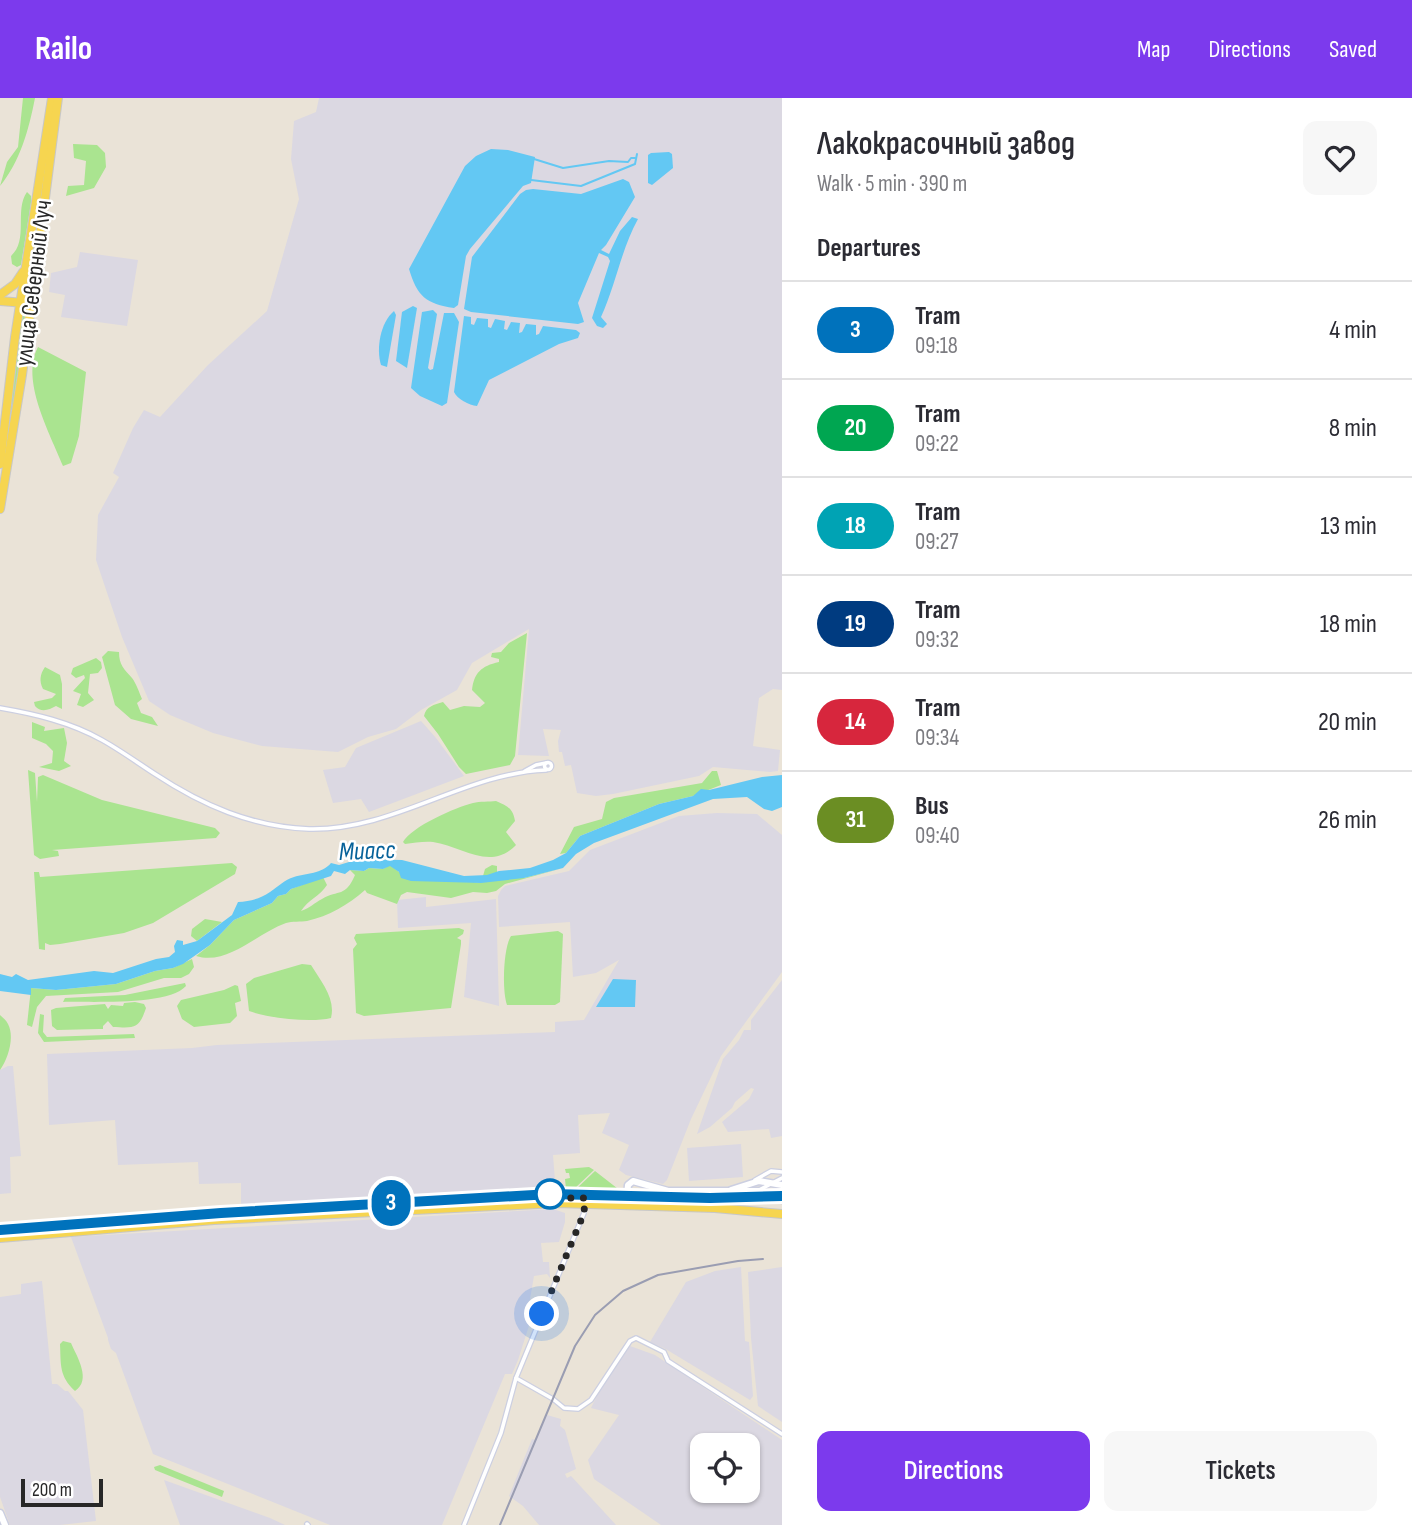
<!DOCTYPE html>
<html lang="en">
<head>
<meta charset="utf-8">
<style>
  :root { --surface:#fff; --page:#f7f7f7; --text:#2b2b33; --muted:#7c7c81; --line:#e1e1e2; --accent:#7c3aed }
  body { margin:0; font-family:"Sofia Sans Condensed",sans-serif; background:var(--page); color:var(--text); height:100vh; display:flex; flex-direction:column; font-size:26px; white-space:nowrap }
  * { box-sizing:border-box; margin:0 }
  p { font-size:23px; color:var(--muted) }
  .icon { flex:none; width:38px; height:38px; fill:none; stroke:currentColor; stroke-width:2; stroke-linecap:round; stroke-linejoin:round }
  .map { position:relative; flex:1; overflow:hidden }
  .drawer { display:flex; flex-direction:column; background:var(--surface); width:630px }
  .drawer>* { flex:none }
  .badge { padding:0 14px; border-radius:23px; font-size:24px; line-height:46px }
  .tools { position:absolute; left:690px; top:1335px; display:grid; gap:14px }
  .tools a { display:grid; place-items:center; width:70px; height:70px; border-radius:14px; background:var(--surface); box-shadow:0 2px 5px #0004; font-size:35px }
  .scale { position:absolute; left:21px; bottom:18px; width:82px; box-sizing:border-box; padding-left:7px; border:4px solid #272727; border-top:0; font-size:19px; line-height:24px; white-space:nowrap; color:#272727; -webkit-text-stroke:5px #fff; paint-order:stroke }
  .you { position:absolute; width:35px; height:35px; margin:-18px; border:5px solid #fff; border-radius:50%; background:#1a73e8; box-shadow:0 0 0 10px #1a73e833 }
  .map>.badge { position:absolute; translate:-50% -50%; box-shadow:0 0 0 4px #fff }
  h2 { padding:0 35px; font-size:26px; line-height:63px }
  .round { display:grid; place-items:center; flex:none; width:74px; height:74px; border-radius:14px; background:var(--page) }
  .overview { display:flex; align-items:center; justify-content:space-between; height:119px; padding:0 35px }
  h1 { font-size:33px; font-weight:600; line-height:52px }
  .button { display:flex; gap:14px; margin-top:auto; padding:14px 35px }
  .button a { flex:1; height:80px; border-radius:14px; background:var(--accent); color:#fff; font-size:28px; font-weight:600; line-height:80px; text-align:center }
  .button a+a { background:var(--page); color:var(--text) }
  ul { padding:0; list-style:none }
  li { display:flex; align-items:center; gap:21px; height:98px; padding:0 35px; border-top:2px solid var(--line) }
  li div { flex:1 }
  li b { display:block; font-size:26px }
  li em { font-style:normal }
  li .badge { min-width:77px; font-weight:700; text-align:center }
  header { display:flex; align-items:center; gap:42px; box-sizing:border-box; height:98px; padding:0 35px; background:var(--accent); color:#fff }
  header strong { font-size:33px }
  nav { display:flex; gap:38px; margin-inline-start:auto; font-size:24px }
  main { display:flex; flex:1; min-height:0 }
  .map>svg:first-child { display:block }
  .industrial { fill:#dbd8e2; fill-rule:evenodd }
  .green { fill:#aae490 }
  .water { fill:#63c8f3 }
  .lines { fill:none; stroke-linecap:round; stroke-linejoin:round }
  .stream { stroke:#63c8f3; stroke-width:2 }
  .street-casing { stroke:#cccfe1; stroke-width:6 }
  .secondary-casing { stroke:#cccfe1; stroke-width:9 }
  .primary-casing { stroke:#c7c7c7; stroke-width:10 }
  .street { stroke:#fff; stroke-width:3.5 }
  .secondary { stroke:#fff; stroke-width:6 }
  .primary { stroke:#f6d550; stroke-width:8 }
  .tram { stroke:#9a9db2; stroke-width:2 }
  .rail { stroke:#9a9db2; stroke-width:2 }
  .line-casing { stroke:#fff; stroke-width:16 }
  .line { stroke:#0072bc; stroke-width:10 }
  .walk { stroke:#272727; stroke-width:7; stroke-dasharray:0 12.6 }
  .stop-dot { fill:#fff; stroke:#0072bc; stroke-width:3.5 }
  .labels { text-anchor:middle; stroke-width:5; stroke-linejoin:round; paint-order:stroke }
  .street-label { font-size:24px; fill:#272727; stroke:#fff }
  .water-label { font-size:26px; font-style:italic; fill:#07629a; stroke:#fff }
</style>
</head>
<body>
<header>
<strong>Railo</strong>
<nav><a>Map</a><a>Directions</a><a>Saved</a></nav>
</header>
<main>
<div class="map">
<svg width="782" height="1427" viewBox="0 0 782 1427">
  <rect width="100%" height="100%" fill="#eae3d7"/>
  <g class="industrial">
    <polygon points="319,0 782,0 782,592 773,591 759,600 753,648 780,652 778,673 770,674 713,669 699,678 613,696 596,698 577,695 571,667 565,668 562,654 559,654 558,643 561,632 543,631 549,658 518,657 529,531 472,565 457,592 421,612 396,631 368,639 338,654 262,648 213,635 170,617 149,603 122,539 96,462 98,417 119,379 113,375 133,330 144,312 160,319 208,267 267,213 299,101 291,61 294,23 316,14"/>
    <polygon points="80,154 138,162 127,228 61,219 65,197 49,194 51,175 77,169"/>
    <polygon points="421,623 436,640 464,678 369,714 361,701 333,705 323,672 345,669 356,650"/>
    <polygon points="717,715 757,716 782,737 782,874 721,958 691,1021 667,1082 663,1086 626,1077 619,1072 629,1047 602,1035 610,1015 578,1017 580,1055 553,1057 555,1083 549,1091 241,1107 241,1085 199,1086 198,1064 118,1067 115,1022 49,1027 47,956 192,950 217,947 555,934 555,924 584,922 619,862 596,875 573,879 570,824 499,829 498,798 501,792 505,788 569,773 590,752 679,718"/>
    <polygon points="426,799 426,809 496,801 499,908 464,899 471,825 398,830 397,802"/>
    <polygon points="782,882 782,1038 771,1040 769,1031 728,1034 722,1024 749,1001 754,991 751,990 735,1004 732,1010 710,1029 697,1036 723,961 739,942 744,932 751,932 751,922"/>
    <polygon points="8,968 13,968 21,1058 10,1059 11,1095 0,1096 0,972"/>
    <polygon points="741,1046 743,1079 689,1083 687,1050"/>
    <polygon points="553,1111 565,1115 565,1124 559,1144 541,1145 543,1164 549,1164 550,1180 547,1176 534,1178 529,1207 534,1212 518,1262 512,1276 505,1276 442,1427 330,1427 153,1356 116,1255 111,1251 108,1242 108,1240 71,1139"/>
    <polygon points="741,1169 745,1243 749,1244 753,1298 750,1302 664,1250 650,1244 686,1184 715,1173"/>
    <polygon points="782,1169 782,1324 758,1308 751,1240 748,1174"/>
    <polygon points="42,1183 52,1286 57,1286 65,1293 68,1293 83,1312 96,1423 60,1427 10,1427 0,1399 0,1199 21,1196 21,1186"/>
    <path d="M630,1248L655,1257L782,1342V1427H661L594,1381L588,1362L619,1317L591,1310L603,1286ZM702,1348H747V1393H702Z"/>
    <polygon points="547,1317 561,1321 560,1328 565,1332 576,1371 565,1376 567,1380 571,1378 616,1427 539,1427 523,1408 509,1398 532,1341 536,1342"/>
    <polygon points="164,1382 270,1420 285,1427 180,1427"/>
  </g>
  <g class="green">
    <path d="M23,0H35C29,31 20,64 0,88L7,64L18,49Z"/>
    <polygon points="73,46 97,47 105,55 106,69 94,90 66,98 68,88 84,87 86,63 74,60"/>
    <path d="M27,94L31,98V105L21,167L17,169L12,166L11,158C29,142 14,112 27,94Z"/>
    <polygon points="24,210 27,212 26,224 13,311 10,313"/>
    <path d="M38,249L86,274L79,338L71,365L63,368C50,335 20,282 38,249Z"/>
    <path d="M527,535L515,658L510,667L466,676L459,669L438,636L424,618C426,608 434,607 443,604L450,612L464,608L480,609L485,605L472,592C474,575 481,568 499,564V561L491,559L492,555L501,554L509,545Z"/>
    <path d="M108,553L119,554C119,567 124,571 132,580C136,585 139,594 142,601L137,605L141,615L152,619L158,628L131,621L115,607L102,559Z"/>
    <polygon points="96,560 101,564 102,570 98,575 90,576 88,595 94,602 83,609 77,607 81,596 73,593 85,580 84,577 76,580 71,576 73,570"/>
    <path d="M45,569L60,577L62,586V611L56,608C49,612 41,615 35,608L34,604L52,600L56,596L43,591C39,583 40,576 45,569Z"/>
    <polygon points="32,624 45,629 44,633 64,630 67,645 64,663 71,668 59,673 39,669 52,665 53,653 46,646 32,640"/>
    <polygon points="28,672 35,675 37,704 38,679 43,677 102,702 215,730 220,735 216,740 52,752 58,753 59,758 40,761 34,757"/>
    <polygon points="712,673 717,673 721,687 693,698 659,706 580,738 566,755 560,756 574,729 602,721 606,704 614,700 702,685"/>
    <path d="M496,703C507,708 513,710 515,723L506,734L516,747C490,774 462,748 433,744C424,743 414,745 405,746L403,744C411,729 456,709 473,705C480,703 489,704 496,703Z"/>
    <polygon points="232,765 237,769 235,776 153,825 124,835 60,846 50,847 45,845 45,852 39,851 34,774 39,774 40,779"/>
    <path d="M390,767L399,774L481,785L485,771L492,767L497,768V776L524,780L563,770L505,786L496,793L487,795L473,794L451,800L407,794L401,797L397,806L367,795L365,792C348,807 329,818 307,823C301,824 292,823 286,825C257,835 228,868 196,858L210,847L234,822L272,805L278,798L286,796L291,791L323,779L327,787C320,798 308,802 301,813C310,810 314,805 322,801C339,791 345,800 355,777L350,772L364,773L369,770L383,771Z"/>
    <polygon points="205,821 222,824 197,843 191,838 192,831"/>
    <polygon points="459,830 464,832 463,836 457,840 461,842 461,846 451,910 364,918 356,915 353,851 357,846 354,840 356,836"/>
    <path d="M558,833L563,836L560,904L555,907H507C502,893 503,851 511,838Z"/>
    <polygon points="192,861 194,869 189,876 181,880 164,880 118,894 46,898 37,909 32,929 27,927 31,890 56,892 116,886 155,873 173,870"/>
    <path d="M302,866L311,867C321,883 336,901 331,920C311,925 268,920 249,913L246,886L254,880Z"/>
    <path d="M185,885L186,888C168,908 92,903 63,904L65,900L125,897Z"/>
    <polygon points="235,887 238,888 241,903 235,905 237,918 230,925 194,929 182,921 177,908 181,902 224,892"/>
    <path d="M135,904L144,906L146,910C139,931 135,930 113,929L108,923L103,928V931H99L57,932L52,928L51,912L56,910L105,906L108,911L111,907L123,908L124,905Z"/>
    <polygon points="40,916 44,917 43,934 47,939 134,936 135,940 44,944 38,935"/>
    <path d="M0,917C3,920 6,922 8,926C15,939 8,961 0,972Z"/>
    <polygon points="589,1069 594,1072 572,1093 566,1091 565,1081 570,1080 569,1075 566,1075 565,1071"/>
    <polygon points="595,1073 622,1094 574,1093"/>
    <path d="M63,1243L71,1245C77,1259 92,1282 75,1293C59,1278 61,1267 60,1246Z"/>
    <polygon points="160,1367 224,1393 222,1399 155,1372 154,1369"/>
  </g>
  <g class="water">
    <path d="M491,51L508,52L535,59L531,85L523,88L470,151L466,158L458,207L454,210C426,206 417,198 409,171L465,68L476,58Z"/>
    <polygon points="669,54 672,56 673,70 652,87 648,85 648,57 651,55"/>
    <path d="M623,81L629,84L635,99L606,147L601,152L609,156L620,133L632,119L638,121C621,152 616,186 601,219L607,226L603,230L597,228L592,220L610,163L608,159L599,155L578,205L584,224L578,226L471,214L464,211L472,159L520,96L526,92L533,91L581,96Z"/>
    <polygon points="413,208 417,210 407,270 396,263 402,214"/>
    <polygon points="433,212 437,216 428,270 430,272 433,271 444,215 454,215 459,224 447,305 442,308 420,298 411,290 422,214"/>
    <path d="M394,213L396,217L387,269L381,267C376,251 380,225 394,213Z"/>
    <path d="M464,218L471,219V226L474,227L477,220L488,221V229L491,230L495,221L505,223L504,231L507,232L511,224L520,225L519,235L522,234L526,226L536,227V237L539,236L543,228L576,232L580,235L578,240L559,246L489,282L477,308C469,307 457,301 454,294Z"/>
    <path d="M782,677V709L772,713L764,711L747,699L713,701L594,745L576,756L563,770L524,780L481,785L411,783L401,780L399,774L390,768L383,771L369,770L364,773L350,772L345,776L334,773L331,778L291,791L286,796L278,798L272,805L234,822L210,847L183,866L173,870L155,873L116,886L56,892L31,890V897L0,893V876L12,879L16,876L28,882L94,873L113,875L156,861L169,859L175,854L174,848L177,842L183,843V847L197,843L232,817L238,804C250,803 260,801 270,794C279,788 284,782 294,779C306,775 322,776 331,765L339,767L359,761L402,762L464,778L487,777L499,773L530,770L553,762L566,755L580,738L659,706L693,698L701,691L709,692L762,679Z"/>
    <polygon points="613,881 636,882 635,909 596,909"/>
  </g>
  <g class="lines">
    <g class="stream">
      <polyline points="534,61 563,70 609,63 628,64 631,60 635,60"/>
      <polyline points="531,82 581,88 635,66 637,56"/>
    </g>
    <g class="street-casing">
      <g id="street">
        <path d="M0,610C35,616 70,624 102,642C120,652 138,665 155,676C202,707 252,729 309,731C394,733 464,675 546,672"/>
        <circle cx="548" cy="668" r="3.5"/>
        <polyline points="525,673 536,667 546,665"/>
        <polyline points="755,1082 771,1073 782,1074"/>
        <polyline points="759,1092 782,1080"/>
        <polyline points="516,1280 553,1301 564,1310 578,1311 591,1302 630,1243 636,1240 664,1254 668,1263 782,1336"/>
        <polyline points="307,1426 308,1427"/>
        <polyline points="464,1427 501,1335 516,1280 584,1115 585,1107"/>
      </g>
    </g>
    <g class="secondary-casing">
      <g id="secondary">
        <polyline points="731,1092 759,1083 782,1087"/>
        <polyline points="622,1101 627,1098 628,1087 633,1083 668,1093 763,1093 782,1102"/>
        <polyline points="0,1415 5,1427"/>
      </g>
    </g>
    <g class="primary-casing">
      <g id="primary">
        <polyline points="0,197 15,186 23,174"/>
        <polyline points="0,203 25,205"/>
        <polyline points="0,366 15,239 52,0"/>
        <polyline points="0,411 22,277 58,0"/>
        <polyline points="0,1134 42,1131"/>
        <polyline points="0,1140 214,1122 557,1105 715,1110 782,1116"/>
      </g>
    </g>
    <use href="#street" class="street"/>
    <use href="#secondary" class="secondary"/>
    <use href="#primary" class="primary"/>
    <polyline class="tram" points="0,1130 292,1109 548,1094 710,1099 782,1096"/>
    <polyline class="rail" points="500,1427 575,1248 595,1217 623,1193 658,1177 738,1163 763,1161"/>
  </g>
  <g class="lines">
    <g class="line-casing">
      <polyline id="line" points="0,1132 221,1115 551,1096 710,1100 782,1098"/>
    </g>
    <use href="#line" class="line"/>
    <polyline class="walk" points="542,1216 584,1115 585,1100 549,1100 550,1096"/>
  </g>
  <circle class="stop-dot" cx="550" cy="1096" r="14"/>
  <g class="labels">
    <g class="street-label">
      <text transform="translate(33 185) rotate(-83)" y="8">улица Северный Луч</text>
    </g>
    <g class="water-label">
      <text transform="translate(367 752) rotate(-2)" y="9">Миасс</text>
    </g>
  </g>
</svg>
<div class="tools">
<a><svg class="icon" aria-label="locate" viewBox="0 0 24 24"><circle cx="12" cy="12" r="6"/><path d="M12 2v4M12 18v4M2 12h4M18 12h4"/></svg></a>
</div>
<div class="scale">200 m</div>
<div class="you" style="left:542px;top:1216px"></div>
<b class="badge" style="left:391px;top:1105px;background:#0072bc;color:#fff">3</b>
</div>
<section class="drawer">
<div class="overview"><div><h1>Лакокрасочный завод</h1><p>Walk · 5 min · 390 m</p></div><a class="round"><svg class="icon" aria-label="heart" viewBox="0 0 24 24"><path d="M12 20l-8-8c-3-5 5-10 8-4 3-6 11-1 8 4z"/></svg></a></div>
<h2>Departures</h2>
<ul>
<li><span class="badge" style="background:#0072bc;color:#fff">3</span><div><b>Tram</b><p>09:18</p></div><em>4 min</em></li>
<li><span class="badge" style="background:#00a651;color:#fff">20</span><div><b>Tram</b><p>09:22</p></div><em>8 min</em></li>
<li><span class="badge" style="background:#00a3b4;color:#fff">18</span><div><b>Tram</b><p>09:27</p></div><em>13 min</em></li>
<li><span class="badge" style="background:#003b80;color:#fff">19</span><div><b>Tram</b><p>09:32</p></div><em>18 min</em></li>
<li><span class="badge" style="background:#d7263d;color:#fff">14</span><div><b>Tram</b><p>09:34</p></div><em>20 min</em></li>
<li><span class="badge" style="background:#6b8e23;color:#fff">31</span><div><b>Bus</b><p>09:40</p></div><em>26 min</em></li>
</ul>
<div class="button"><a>Directions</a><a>Tickets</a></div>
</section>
</main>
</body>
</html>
